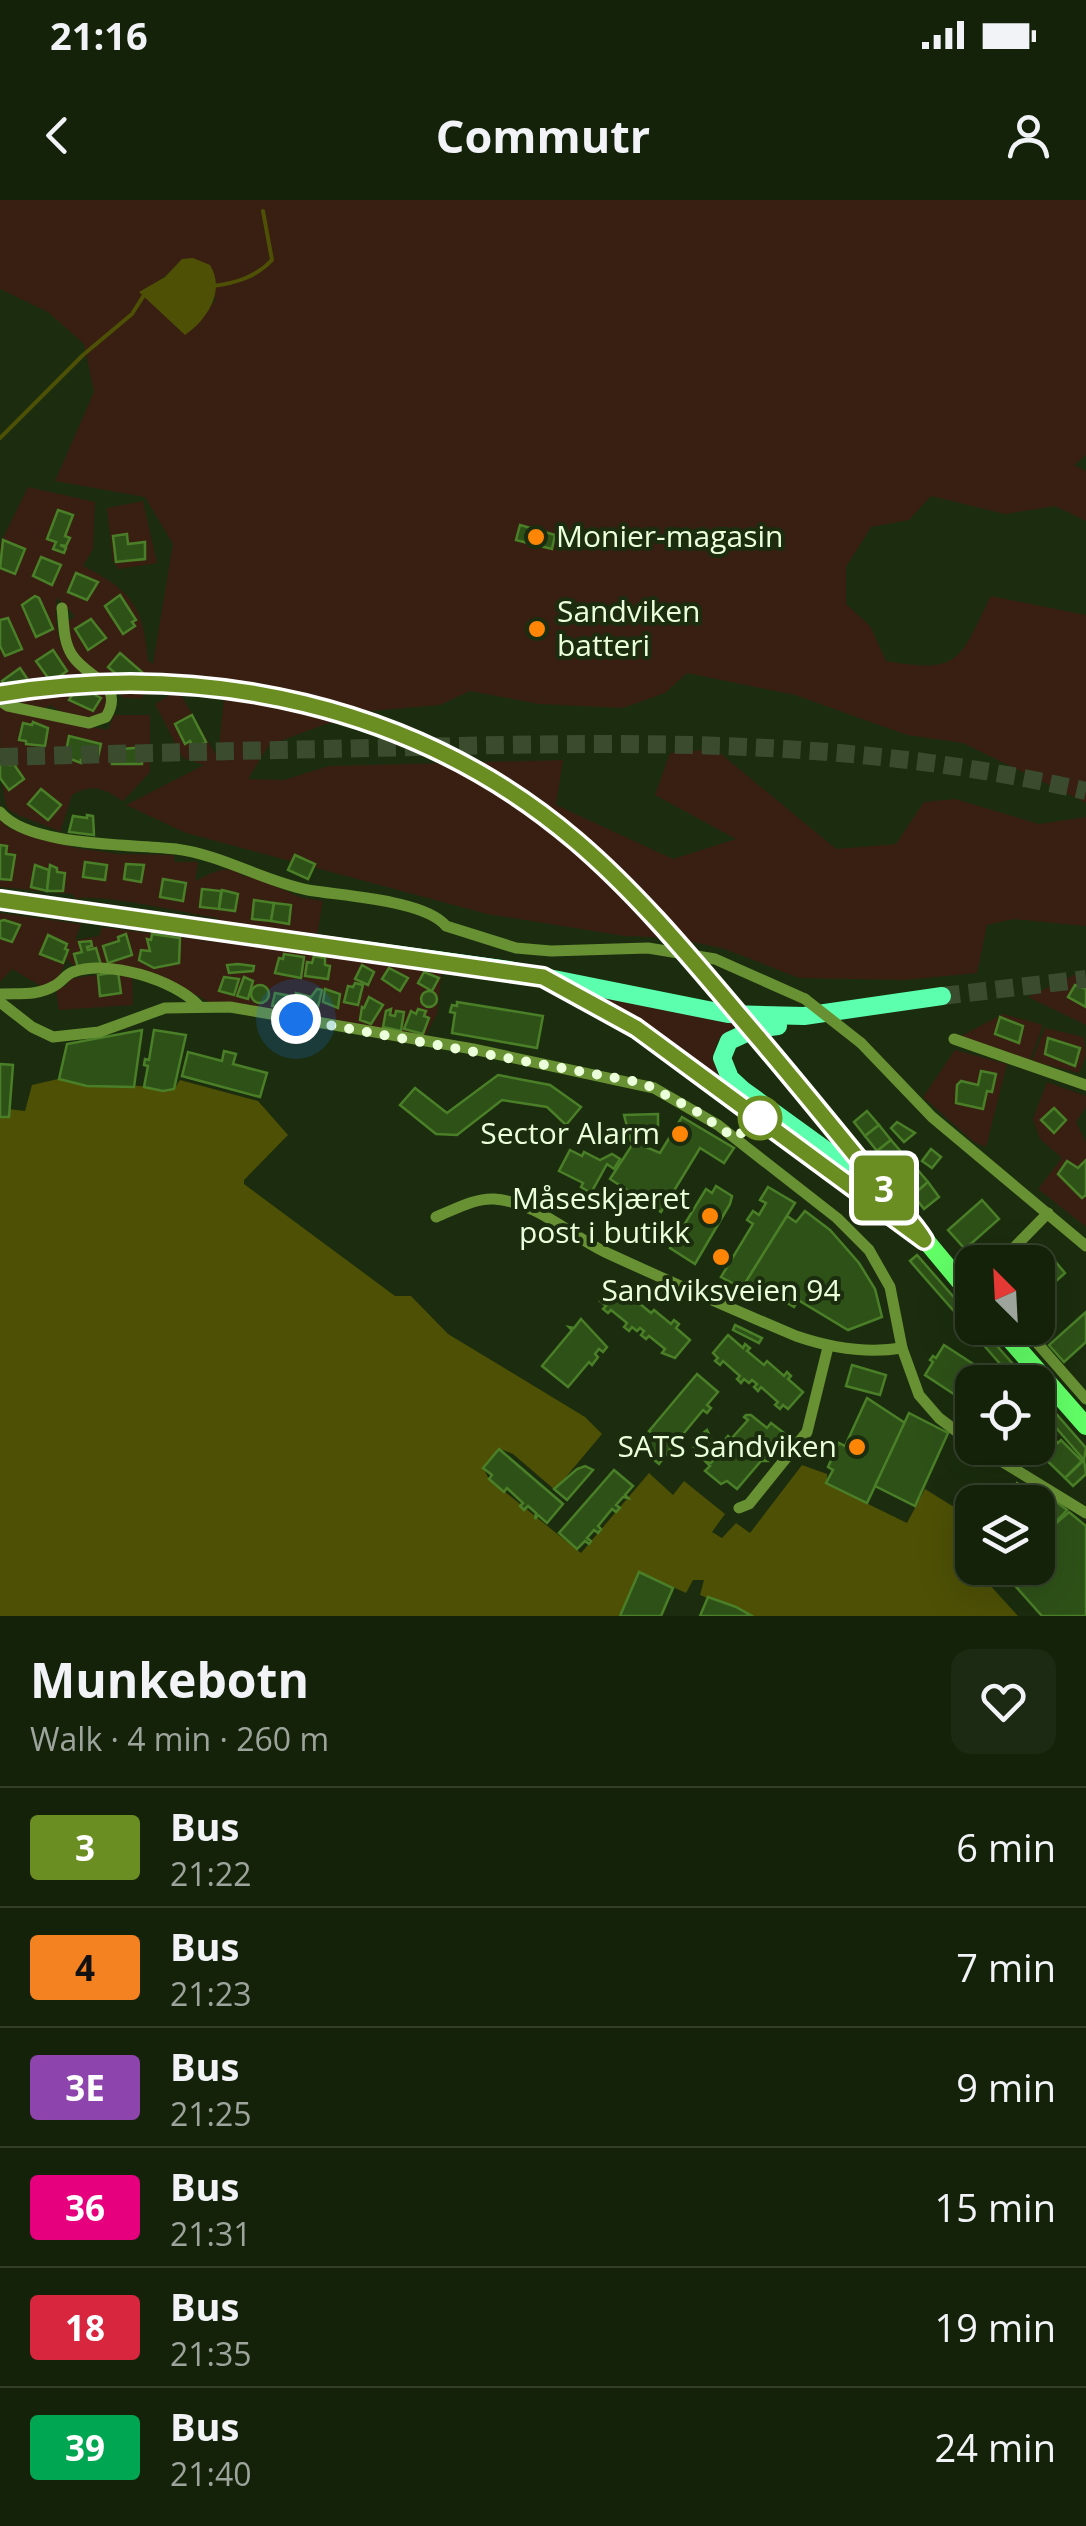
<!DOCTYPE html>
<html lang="en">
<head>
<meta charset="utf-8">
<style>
  :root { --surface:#14220a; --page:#1d2a13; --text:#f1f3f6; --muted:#9da49c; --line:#333f2b }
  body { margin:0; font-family:"Open Sans",sans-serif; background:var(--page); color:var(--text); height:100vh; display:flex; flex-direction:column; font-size:38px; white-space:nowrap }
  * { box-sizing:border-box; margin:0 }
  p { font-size:32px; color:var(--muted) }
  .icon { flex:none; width:55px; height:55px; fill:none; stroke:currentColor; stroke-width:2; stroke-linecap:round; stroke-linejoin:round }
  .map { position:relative; height:1416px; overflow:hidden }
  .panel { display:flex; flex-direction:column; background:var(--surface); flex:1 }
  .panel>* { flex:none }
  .badge { padding:0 20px; border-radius:8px; font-size:35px; line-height:65px }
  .needle { width:65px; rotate:336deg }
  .tools { position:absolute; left:955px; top:1045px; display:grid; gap:20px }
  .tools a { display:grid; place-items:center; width:100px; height:100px; border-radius:20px; background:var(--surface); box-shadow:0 10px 40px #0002,0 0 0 2px var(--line); font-size:50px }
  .you { position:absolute; width:50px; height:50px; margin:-25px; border:8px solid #fff; border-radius:50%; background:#1a73e8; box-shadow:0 0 0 15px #1a73e833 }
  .map>.badge { position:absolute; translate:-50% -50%; box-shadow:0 0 0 5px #fff }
  .round { display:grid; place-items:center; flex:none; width:105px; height:105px; border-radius:20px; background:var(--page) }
  .summary { display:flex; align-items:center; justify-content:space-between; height:170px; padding:0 30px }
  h1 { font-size:48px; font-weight:700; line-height:75px }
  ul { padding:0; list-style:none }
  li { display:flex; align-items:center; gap:30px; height:120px; padding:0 30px; border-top:2px solid var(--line) }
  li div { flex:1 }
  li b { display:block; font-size:38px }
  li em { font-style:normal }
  li .badge { min-width:110px; font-weight:700; text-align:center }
  .status { display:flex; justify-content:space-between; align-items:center; height:70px; padding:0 50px; background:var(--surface); direction:ltr }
  .status svg { height:28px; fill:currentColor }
  header { display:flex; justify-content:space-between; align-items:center; height:130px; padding:0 30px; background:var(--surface); font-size:45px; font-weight:700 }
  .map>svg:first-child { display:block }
  .green { fill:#381f11; fill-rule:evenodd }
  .water { fill:#4d5005 }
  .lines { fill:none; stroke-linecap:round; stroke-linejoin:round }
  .stream { stroke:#4d5005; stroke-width:4 }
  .building { fill:#2e5118; stroke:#4a7f28; stroke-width:2.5 }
  .trunk-tunnel { stroke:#3a4c2d; stroke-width:18; stroke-dasharray:18 9; stroke-linecap:butt }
  .minor { stroke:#689134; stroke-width:11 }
  .primary { stroke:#62ff67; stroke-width:18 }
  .trunk { stroke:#5cffad; stroke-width:18 }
  .minor-bridge { stroke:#689134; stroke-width:11 }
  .line-casing { stroke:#fff; stroke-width:22 }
  .line { stroke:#6b8e23; stroke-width:15 }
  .walk { stroke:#ecffdb; stroke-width:10; stroke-dasharray:0 18 }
  .poi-dot { fill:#ff8507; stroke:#1b2d0e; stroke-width:4 }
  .stop-dot { fill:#fff; stroke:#6b8e23; stroke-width:5 }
  .labels { text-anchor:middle; stroke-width:8; stroke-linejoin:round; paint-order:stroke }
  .poi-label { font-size:30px; fill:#ecffdb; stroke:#1b2d0e; text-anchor:end }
</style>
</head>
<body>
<div class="status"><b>21:16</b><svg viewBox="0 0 49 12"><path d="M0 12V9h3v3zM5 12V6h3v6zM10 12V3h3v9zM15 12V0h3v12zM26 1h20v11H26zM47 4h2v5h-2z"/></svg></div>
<header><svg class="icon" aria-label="back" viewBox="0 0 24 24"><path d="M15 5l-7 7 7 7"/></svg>Commutr<svg class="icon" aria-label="person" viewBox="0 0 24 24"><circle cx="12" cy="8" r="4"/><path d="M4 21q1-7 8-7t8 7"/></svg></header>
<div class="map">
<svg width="1086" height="1416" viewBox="0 0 1086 1416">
  <rect width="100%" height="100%" fill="#1b2d0e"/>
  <g class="green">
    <path d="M0,0H1086V255L1074,265L1086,271V321L1055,306L1005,314L931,296L909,320L871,327L846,367V404L870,426L886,461C963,474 958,460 991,396L1086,415V603L963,543L907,535L795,495L687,473L665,493L623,508L539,504L470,491L440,505L359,512L269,545L248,579L284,580L329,566L563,560L556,605L673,659L736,639L655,595L670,553L715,549L836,649L896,644L924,602L955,599L1039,624L1086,617V726L1014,719L987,725L977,773L905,780L799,778L725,749L674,738L624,736L487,714L186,633L126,605L204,565L183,558L155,504L178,490L218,558L224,497L157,475L141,499L123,498L108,479L88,467L73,448L65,424L75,416L57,397C53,424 58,451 80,471C91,482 103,482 109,497L105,512C89,521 64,517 51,505L40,510L0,494V344L28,287L95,302L93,349L83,366C131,390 144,407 148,461L153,464L173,344L145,297L55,281L94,192L84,144L48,112L0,89ZM186,71L216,99L202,117L157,84L163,77Z"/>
    <polygon points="143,301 157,363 118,369 113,361 107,308"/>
    <path d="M0,506L11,512L108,530L114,515H150V572L123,601C103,588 93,583 72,595L60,632C45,623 18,618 8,609C0,596 0,527 0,506Z"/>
    <path d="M0,619L8,628L76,648L118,654L174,655V662H198L195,681C213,673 228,662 244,677L249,675L302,698L323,701L317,736L218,723V718C191,714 97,692 76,699L72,694L0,687Z"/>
    <polygon points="0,713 81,724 75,740 99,736 102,727 442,771 437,814 425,837 291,811 209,802 177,785 136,771 79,771 67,759 57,781 42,787 12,769 0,782"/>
    <polygon points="118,772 132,778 133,805 59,810 56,791 68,784 69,779"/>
    <polygon points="1078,773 1086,777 1086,825 1028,797"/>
    <path d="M602,796L738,824C695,850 721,871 745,899L599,800Z"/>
    <polygon points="1003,814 1043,825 1030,860 961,836"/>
    <polygon points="1045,828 1084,837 1086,855 1079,873 1032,861"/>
    <polygon points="955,850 1007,864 986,947 974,942 923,897"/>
    <polygon points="1047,882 1086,896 1086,907 1076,922 1086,942 1086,1027 1038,989 1062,958 1040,939 1033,919"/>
  </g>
  <g class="water">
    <path d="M193,58L210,65C226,91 207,120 185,135L139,92L165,77L182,59Z"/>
    <polygon points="58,879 174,889 180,880 258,901 288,935 244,980 244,984 395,1096 411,1096 448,1134 585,1217 602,1234 555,1290 513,1254 500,1249 483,1268 489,1279 581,1353 649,1273 673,1295 684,1281 725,1314 712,1332 722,1338 736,1323 750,1333 802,1265 827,1274 827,1284 907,1323 925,1289 970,1317 972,1314 972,1368 980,1368 978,1372 1018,1416 750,1416 700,1395 704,1380 693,1380 686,1393 640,1372 620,1416 0,1416 0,908 25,911 32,885"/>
  </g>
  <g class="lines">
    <g class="stream">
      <path d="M213,86C236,83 256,77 272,60L263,11"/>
      <polyline points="0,238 83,155 132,114 144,95"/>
    </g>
  </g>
  <g class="building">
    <polygon points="58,310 73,315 65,336 70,338 66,346 60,345 66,348 64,353 53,349 56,342 47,339"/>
    <polygon points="520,325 555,335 552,349 516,340"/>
    <polygon points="127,334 128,344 145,342 145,359 116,362 113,336"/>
    <polygon points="3,340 25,349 15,374 0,368"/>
    <polygon points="41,357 61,365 52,385 33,376"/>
    <polygon points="76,373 98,382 87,400 68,392"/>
    <polygon points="120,395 136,420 132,422 135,426 123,434 105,406"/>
    <polygon points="35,396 39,398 53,429 36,437 22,405"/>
    <polygon points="8,418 22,449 5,456 0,446 0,420"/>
    <polygon points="91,419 106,438 88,450 75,429"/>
    <polygon points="53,450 67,471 51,482 36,461"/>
    <polygon points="120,453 143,473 129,485 108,467"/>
    <polygon points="20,468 34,489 21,498 19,496 16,498 2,481"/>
    <polygon points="80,482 93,488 95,495 101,498 93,511 69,500"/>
    <polygon points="192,515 206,542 194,548 190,541 185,544 175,524"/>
    <polygon points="33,522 48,528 45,546 26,544 26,541 19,540 23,523 32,525"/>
    <polygon points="69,536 101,544 98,557 91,555 90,562 81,560 81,563 65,557"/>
    <polygon points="133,548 142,548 142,564 112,564 112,550"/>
    <polygon points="6,560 10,565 13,563 24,579 9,590 0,578 0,565"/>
    <polygon points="41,589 61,605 48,620 28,604"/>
    <polygon points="87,615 93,616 94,635 69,632 73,616 87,618"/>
    <polygon points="0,645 7,646 6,654 15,655 11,680 0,679"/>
    <polygon points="295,655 315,664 308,679 288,670"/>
    <polygon points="85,662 107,665 105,680 83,677"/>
    <polygon points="126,664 144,665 141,682 124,679"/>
    <polygon points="35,665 49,670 47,691 31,687"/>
    <polygon points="50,665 57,668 57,672 65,673 63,691 47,691"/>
    <polygon points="163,679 186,683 183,701 160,697"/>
    <polygon points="202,689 221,691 219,709 200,707"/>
    <polygon points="222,690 238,694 235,711 219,709"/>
    <polygon points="254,700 274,703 271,721 252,719"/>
    <polygon points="274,703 291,705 289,724 271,721"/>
    <polygon points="4,720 20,725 12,742 0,738 0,721"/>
    <polygon points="126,734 132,755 108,763 103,746 119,741 118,737"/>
    <polygon points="152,734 180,738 179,763 154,768 139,760 141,750 150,751 147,739 151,740"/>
    <polygon points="48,735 67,744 65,749 68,750 63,763 40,754"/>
    <polygon points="91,741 92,746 87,747 88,750 96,748 101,765 79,771 74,754 82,752 79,742"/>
    <polygon points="284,754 304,757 301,778 275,773 279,758 283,759"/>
    <polygon points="314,756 325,758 325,765 330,766 328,779 305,776 307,762 312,763"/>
    <polygon points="238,764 254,766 253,771 229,773 227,765"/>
    <polygon points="362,765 374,772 368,785 355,779"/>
    <polygon points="389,768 408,778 400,791 382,779"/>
    <polygon points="118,772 121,793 100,796 98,775"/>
    <polygon points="424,772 439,778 432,791 418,783"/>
    <polygon points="224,777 239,779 234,795 219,791"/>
    <polygon points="244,777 253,781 248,799 237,796"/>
    <polygon points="355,783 363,785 358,805 344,802 348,786 353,787"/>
    <circle cx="260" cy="794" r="9"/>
    <polygon points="1075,785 1086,789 1086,807 1068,797"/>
    <polygon points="317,789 322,790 317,811 294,804 296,793 311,797"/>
    <polygon points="325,789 340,794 338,808 323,802"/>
    <circle cx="429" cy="799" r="8"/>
    <polygon points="275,793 291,796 288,809 272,806"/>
    <polygon points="369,797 383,805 371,824 360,820 362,807 364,808"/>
    <polygon points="457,802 543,816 537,848 452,833 455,813 450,812 452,805 457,806"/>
    <polygon points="391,809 390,815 395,816 396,811 404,812 401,831 383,827 386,811"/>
    <polygon points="418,809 426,811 424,816 429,818 423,834 404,829 411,811 416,814"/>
    <polygon points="1000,817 1023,826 1019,843 995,834"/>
    <polygon points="142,830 134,887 87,886 59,879 67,844"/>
    <polygon points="154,830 186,835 174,889 163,891 144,887 148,866 144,865 145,859 149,860"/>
    <polygon points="1048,838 1080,848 1075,866 1045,854"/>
    <polygon points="224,851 236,854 233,864 267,873 260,897 182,876 188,852 222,861"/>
    <polygon points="0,864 13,865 9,917 0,917"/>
    <polygon points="981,871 996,874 992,892 987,891 983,909 956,903 957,885 961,881 978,885"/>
    <polygon points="498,875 550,885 581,907 566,925 547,907 502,900 457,935 436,934 400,905 415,888 447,913"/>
    <polygon points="1054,908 1066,920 1054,933 1041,920"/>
    <polygon points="867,911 879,925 865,936 854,922"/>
    <polygon points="658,914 658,934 654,934 654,941 631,941 624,915"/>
    <polygon points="682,917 734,948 724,963 700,948 661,1012 610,979 634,942 660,953"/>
    <polygon points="897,922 915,933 904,942 891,928"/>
    <polygon points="879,925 891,940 877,951 865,936"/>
    <polygon points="891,940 903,954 889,966 877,951"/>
    <polygon points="931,949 941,957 932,968 922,961"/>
    <polygon points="570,950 582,956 584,952 600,960 612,954 620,959 614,969 607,964 591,993 581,987 583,983 559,971"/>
    <polygon points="1086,960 1086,995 1082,998 1058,974 1067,961 1078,968"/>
    <polygon points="917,969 928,982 913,995 902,981"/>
    <polygon points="928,982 939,997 924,1009 913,995"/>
    <polygon points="716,986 732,996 730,1004 695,1064 670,1048 706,989 712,993"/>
    <polygon points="768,987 795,1003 742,1088 721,1077 753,1024 747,1020 753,1011 759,1015 766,1003 760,1000"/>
    <polygon points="982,1000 999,1019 965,1049 948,1030"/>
    <polygon points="805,1011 830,1030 859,1063 875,1089 882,1117 848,1130 798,1100 794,1107 761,1087 755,1096 742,1088 787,1016 796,1022"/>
    <polygon points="1049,1054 1065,1073 1038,1097 1038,1064"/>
    <polygon points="917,1055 972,1118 972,1128 981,1128 1029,1182 1016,1182 910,1061"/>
    <polygon points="615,1083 630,1095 633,1092 637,1096 634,1099 651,1113 654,1110 671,1124 674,1120 679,1124 676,1128 690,1140 675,1158 662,1153 665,1149 649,1136 646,1139 641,1135 644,1131 640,1128 637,1131 632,1127 629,1131 624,1127 627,1123 611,1110 608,1113 603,1109 606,1106 600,1101"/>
    <polygon points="1086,1112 1086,1142 1064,1162 1049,1145"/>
    <polygon points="581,1119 607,1147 603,1152 599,1149 595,1154 598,1157 592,1165 589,1162 568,1187 542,1166 572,1130 569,1127 574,1128"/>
    <polygon points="735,1125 762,1138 759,1143 733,1130"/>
    <polygon points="728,1135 743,1148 745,1144 750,1148 747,1151 764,1165 767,1161 784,1176 787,1172 791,1176 788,1179 803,1192 788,1209 783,1205 780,1209 775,1205 778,1202 761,1187 758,1191 754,1187 757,1184 752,1180 749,1183 744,1179 741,1183 737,1179 740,1176 723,1161 720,1165 715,1161 718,1158 713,1153"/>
    <polygon points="944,1145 998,1180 972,1182 972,1206 925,1175 933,1162 930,1160 933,1156 936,1158"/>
    <polygon points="852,1165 886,1175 880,1195 846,1186"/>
    <polygon points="697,1174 718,1192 707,1205 711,1208 707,1213 703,1210 679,1239 683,1242 679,1247 675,1243 659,1264 641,1249 645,1244 641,1241 643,1238 647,1241 653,1234 649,1231"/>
    <polygon points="1038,1193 1086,1248 1084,1260 1038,1207"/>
    <polygon points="867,1198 905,1223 867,1303 826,1283 833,1270 828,1267 832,1258 839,1243 845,1246"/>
    <polygon points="909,1213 948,1233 915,1306 875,1286"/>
    <polygon points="746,1215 751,1215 767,1228 771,1223 784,1233 774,1246 777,1248 774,1253 770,1250 763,1259 766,1261 761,1261 737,1289 727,1281 721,1284 705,1271 710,1266 706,1262 711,1263 724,1248 721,1245 728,1236 731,1239 748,1220 744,1217"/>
    <polygon points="1038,1217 1056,1235 1053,1238 1058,1243 1061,1240 1082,1261 1065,1278 1034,1248 1038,1248"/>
    <polygon points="707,1230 713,1242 706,1250 694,1247 698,1237"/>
    <polygon points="499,1249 563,1304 547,1323 538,1315 535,1319 536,1313 528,1306 524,1310 520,1306 523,1303 507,1288 504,1292 489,1279 492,1275 483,1268"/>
    <polygon points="1084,1260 1086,1274 1073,1286 1065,1278"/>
    <polygon points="585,1266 593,1270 567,1300 554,1289 577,1269"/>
    <polygon points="614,1270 633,1286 625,1295 628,1298 623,1297 616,1305 620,1308 616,1312 612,1309 598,1326 601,1329 598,1333 594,1330 587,1338 591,1341 589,1344 585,1341 577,1349 559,1333"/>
    <polygon points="1017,1283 1027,1289 1019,1302 987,1302 993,1292 1008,1299"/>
    <polygon points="1027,1289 1045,1302 1049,1296 1067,1310 1051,1327 1045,1322 1043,1325 1038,1317 1038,1302 1019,1302"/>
    <polygon points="1069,1312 1086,1326 1086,1416 1042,1416 1002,1371 1006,1368 1038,1368 1038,1339"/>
    <polygon points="639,1372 673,1388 661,1416 620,1416"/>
    <polygon points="708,1397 736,1407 752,1416 700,1416"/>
  </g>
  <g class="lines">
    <g class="trunk-tunnel">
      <path d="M0,494C226,456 442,515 611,672C668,725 717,789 767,848"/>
      <path d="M0,557C139,553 277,550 416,547C648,541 858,539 1086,591"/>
      <polyline points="942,796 1086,779"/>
    </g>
    <g class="minor">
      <path d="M0,501L8,506L89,523L106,517C126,483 87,479 72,455C63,441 64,424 62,408"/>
      <path d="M0,612C28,647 132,644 176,649C222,655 263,681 308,690C342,696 425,700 446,726L516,748L551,751L648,748L715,759L805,799"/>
      <path d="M0,794C20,793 37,796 54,786C62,782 65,775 73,772C108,759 175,780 199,806"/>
      <polyline points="0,802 32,827 53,837 99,832 165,808 230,807 473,849 654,888 718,925 837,1018 869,1050 890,1087 902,1148 919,1195 939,1218 972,1243"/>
      <polyline points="954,839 1086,885"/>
      <polyline points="861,843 932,917 1086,1046"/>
      <path d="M436,1017C454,1010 474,998 494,999C537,1002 568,1034 605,1052C668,1081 732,1109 796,1136C831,1148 865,1154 902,1148"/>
      <polyline points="1000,1062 1048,1013"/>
      <polyline points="1024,1128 1086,1199"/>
      <polyline points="980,1248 1086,1313"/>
      <polyline points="739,1308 749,1304 807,1232 828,1147"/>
    </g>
    <g class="primary">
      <polyline points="888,995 972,1096"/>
      <polyline points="1000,1128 1086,1226"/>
    </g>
    <g class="trunk">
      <polyline points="0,700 509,770 728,814 804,816 942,796"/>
      <polyline points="560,786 635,829 924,1040"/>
      <polyline points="778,826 755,829 729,841 722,858 730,878 743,890 888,995"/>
      <polyline points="767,848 880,982"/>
    </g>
    <polyline class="minor-bridge" points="805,799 861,843"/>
  </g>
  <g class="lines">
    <g class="line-casing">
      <path id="line" d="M0,494C203,460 417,505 576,641C645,700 702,772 761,841C805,893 848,946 891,999C903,1013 915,1025 924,1040L636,828L543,777L0,700"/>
    </g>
    <use href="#line" class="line"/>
    <polyline class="walk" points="296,819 643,883 696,911 735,938 760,918"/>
  </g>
  <g class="poi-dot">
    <circle cx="536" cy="337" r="10"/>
    <circle cx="537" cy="429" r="10"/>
    <circle cx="680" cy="934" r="10"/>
    <circle cx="710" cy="1016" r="10"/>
    <circle cx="721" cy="1057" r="10"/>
    <circle cx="857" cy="1247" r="10"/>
  </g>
  <circle class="stop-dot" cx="760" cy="918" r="20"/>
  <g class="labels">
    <g class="poi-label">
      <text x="556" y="347" text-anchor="start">Monier-magasin</text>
      <text x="557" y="422" text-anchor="start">Sandviken<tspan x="557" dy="34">batteri</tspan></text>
      <text x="660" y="944">Sector Alarm</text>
      <text x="690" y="1009">Måseskjæret<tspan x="690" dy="34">post i butikk</tspan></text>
      <text x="721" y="1101" text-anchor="middle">Sandviksveien 94</text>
      <text x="837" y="1257">SATS Sandviken</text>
    </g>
  </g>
</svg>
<div class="tools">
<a><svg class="needle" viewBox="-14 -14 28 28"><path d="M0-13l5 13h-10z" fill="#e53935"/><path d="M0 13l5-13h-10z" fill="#9da49c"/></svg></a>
<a><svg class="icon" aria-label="locate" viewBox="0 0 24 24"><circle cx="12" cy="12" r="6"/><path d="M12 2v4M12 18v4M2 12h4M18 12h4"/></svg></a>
<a><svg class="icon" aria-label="layers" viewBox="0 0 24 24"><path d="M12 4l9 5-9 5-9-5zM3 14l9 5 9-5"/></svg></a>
</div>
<div class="you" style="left:296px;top:819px"></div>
<b class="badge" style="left:884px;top:988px;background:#6b8e23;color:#fff">3</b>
</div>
<section class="panel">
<div class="summary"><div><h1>Munkebotn</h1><p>Walk · 4 min · 260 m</p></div><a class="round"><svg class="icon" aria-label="heart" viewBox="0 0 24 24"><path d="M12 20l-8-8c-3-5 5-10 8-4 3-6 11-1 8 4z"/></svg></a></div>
<ul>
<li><span class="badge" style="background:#6b8e23;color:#fff">3</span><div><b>Bus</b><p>21:22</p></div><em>6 min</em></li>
<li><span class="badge" style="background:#f58220;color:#111">4</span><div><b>Bus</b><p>21:23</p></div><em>7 min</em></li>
<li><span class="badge" style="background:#8e44ad;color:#fff">3E</span><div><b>Bus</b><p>21:25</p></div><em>9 min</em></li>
<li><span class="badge" style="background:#e6007e;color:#fff">36</span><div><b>Bus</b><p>21:31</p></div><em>15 min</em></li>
<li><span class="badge" style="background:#d7263d;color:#fff">18</span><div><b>Bus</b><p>21:35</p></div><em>19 min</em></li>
<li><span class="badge" style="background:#00a651;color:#fff">39</span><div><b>Bus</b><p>21:40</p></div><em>24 min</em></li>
</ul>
</section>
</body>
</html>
